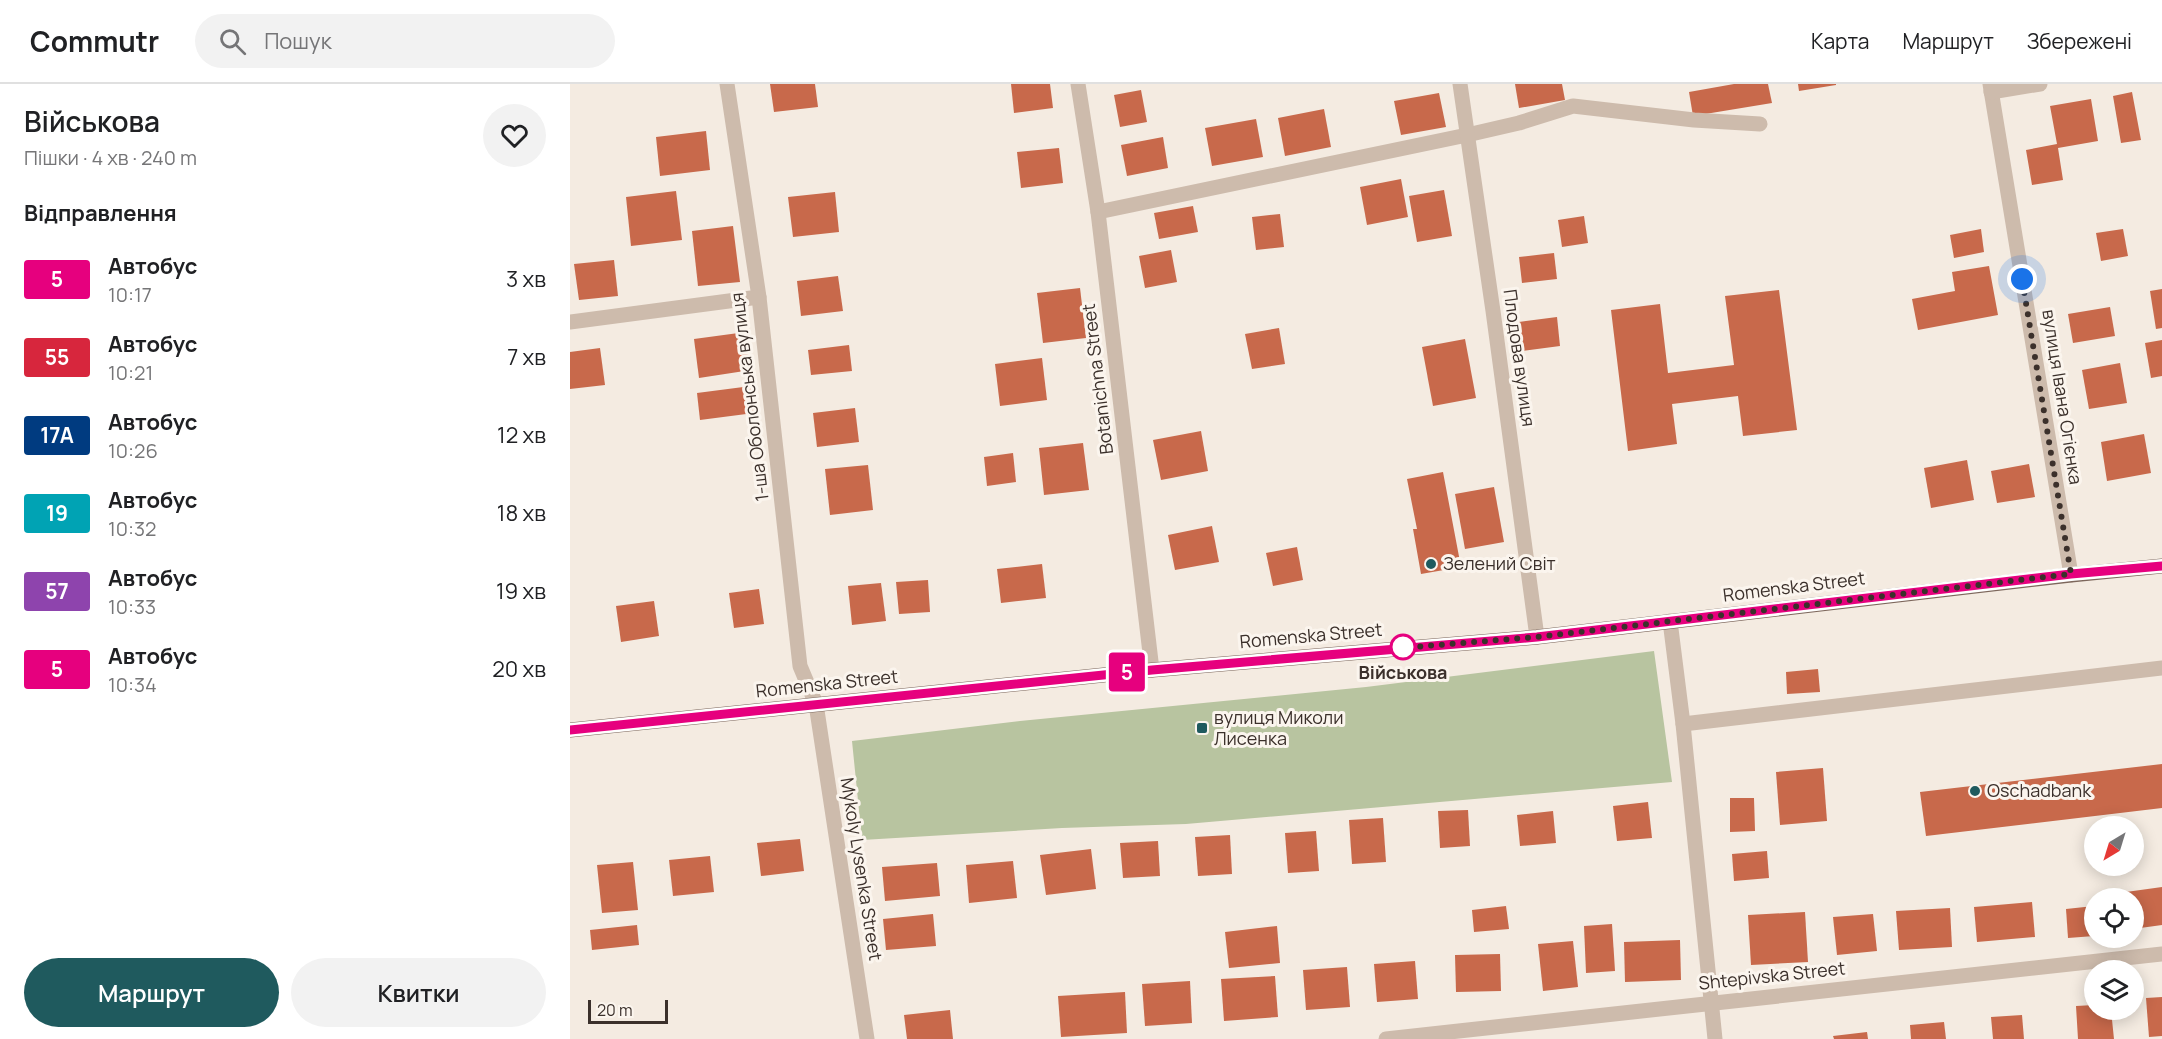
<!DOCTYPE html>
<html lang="uk">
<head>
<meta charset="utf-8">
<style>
  :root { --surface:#fff; --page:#f2f2f2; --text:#202124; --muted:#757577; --line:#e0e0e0; --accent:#1f5a5e }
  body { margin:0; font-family:Manrope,sans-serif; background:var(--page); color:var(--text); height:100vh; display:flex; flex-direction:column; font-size:22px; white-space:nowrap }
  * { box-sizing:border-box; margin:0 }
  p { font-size:20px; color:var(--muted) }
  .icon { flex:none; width:33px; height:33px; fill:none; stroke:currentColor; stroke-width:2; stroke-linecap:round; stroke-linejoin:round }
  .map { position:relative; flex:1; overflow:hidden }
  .side { display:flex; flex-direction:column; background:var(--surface); width:570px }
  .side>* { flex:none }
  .badge { padding:0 12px; border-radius:4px; font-size:21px; line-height:39px }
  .needle { width:39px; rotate:218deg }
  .controls { position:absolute; left:1514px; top:732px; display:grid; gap:12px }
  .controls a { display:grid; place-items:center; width:60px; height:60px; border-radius:50%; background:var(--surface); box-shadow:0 3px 15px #0003; font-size:30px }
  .scale { position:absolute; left:18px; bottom:15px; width:80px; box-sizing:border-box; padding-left:6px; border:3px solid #3b302b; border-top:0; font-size:16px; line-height:21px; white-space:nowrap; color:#3b302b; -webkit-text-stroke:4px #fbf5ee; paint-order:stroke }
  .you { position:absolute; width:30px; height:30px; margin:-15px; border:4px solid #fff; border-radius:50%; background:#1a73e8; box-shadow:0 0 0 9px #1a73e833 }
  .map>.badge { position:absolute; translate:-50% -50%; box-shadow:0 0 0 3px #fff }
  h2 { padding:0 24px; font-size:22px; line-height:54px }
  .round { display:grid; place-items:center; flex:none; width:63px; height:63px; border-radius:32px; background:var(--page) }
  .head { display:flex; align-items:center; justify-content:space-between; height:102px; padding:0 24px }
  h1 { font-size:28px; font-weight:600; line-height:45px }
  .action { display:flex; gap:12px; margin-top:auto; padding:12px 24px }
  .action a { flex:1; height:69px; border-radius:36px; background:var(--accent); color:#fff; font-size:24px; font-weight:600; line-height:69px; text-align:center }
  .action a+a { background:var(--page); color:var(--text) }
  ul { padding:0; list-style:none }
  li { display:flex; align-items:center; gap:18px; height:78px; padding:0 24px }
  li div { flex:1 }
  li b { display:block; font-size:22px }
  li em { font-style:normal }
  li .badge { min-width:66px; font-weight:700; text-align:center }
  header { display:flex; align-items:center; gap:36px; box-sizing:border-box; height:84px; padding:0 30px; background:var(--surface); border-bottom:2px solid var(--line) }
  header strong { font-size:28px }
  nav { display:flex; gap:33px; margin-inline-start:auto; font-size:21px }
  .search { width:420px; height:54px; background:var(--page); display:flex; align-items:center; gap:15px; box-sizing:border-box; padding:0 21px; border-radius:33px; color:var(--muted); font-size:22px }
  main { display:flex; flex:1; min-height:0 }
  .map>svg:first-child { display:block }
  .green { fill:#b8c4a0 }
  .building { fill:#c8694b }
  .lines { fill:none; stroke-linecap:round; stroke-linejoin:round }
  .lane { stroke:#cdbbac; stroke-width:15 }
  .street { stroke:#cdbbac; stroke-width:15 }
  .primary { stroke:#7d675c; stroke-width:15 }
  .line-casing { stroke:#fff; stroke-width:14 }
  .line { stroke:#e6007e; stroke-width:9 }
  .walk { stroke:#3b302b; stroke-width:6; stroke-dasharray:0 10.8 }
  .poi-dot { fill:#1f5a5e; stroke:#fbf5ee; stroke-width:2 }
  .stop-dot { fill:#fff; stroke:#e6007e; stroke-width:3 }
  .labels { text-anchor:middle; stroke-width:6; stroke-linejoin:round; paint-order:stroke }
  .street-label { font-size:18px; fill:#3b302b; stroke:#fbf5ee }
  .poi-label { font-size:18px; fill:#3b302b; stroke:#fbf5ee; text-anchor:start }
  .stop-label { font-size:18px; font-weight:bold; fill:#3b302b; stroke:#fbf5ee }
</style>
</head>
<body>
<header>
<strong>Commutr</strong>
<div class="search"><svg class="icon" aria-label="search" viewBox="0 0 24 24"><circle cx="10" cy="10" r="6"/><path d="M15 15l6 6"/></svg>Пошук</div>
<nav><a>Карта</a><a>Маршрут</a><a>Збережені</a></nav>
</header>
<main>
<section class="side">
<div class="head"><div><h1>Військова</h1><p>Пішки · 4 хв · 240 m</p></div><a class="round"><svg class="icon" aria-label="heart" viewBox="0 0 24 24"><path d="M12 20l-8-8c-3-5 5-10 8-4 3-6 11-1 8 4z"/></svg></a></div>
<h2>Відправлення</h2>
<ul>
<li><span class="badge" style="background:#e6007e;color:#fff">5</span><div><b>Автобус</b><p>10:17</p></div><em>3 хв</em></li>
<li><span class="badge" style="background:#d7263d;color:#fff">55</span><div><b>Автобус</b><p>10:21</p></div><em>7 хв</em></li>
<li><span class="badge" style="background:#003b80;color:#fff">17А</span><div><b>Автобус</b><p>10:26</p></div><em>12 хв</em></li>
<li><span class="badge" style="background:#00a3b4;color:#fff">19</span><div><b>Автобус</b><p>10:32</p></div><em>18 хв</em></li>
<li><span class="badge" style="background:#8e44ad;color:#fff">57</span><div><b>Автобус</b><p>10:33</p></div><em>19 хв</em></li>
<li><span class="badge" style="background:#e6007e;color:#fff">5</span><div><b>Автобус</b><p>10:34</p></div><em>20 хв</em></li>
</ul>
<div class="action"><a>Маршрут</a><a>Квитки</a></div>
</section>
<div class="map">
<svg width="1592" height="955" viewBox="0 0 1592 955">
  <rect width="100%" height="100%" fill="#f4ebe1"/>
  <polygon class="green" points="1084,567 1102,698 616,740 492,744 292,756 282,657 450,637 796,603"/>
  <g class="building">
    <polygon points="200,0 245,0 248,23 204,28"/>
    <polygon points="441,0 480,0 483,24 444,29"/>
    <polygon points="945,0 992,0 995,16 949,24"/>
    <polygon points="1164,0 1198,0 1202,19 1123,32 1119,8"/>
    <polygon points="1228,0 1266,0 1266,1 1229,7"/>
    <polygon points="571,6 577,38 550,43 544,11"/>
    <polygon points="1562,8 1571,56 1551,59 1543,12"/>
    <polygon points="869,9 876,43 831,51 824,17"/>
    <polygon points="1521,15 1528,57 1488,64 1493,96 1462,101 1456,66 1487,60 1480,22"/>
    <polygon points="754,25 761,63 715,72 708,34"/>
    <polygon points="686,35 693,73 642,82 635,44"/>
    <polygon points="136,47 140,86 90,92 86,53"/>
    <polygon points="593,53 598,84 557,92 551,61"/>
    <polygon points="489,64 493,99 451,104 447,68"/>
    <polygon points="831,95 838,133 797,141 790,103"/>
    <polygon points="874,106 882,152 847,158 839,112"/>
    <polygon points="106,107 112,156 61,162 56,113"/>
    <polygon points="265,108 269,148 223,153 218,113"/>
    <polygon points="623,122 628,148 589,155 584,129"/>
    <polygon points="710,130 714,163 686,166 682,133"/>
    <polygon points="1014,132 1018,159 992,163 988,136"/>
    <polygon points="163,142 170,198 128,202 122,147"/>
    <polygon points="1411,145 1414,168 1384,174 1380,151"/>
    <polygon points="1553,145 1558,172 1531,177 1526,149"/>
    <polygon points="601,166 607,198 575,204 569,172"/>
    <polygon points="984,169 987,195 952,199 949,173"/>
    <polygon points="44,176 48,212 9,216 4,180"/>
    <polygon points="1419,182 1428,231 1348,246 1342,215 1385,207 1382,188"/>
    <polygon points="268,192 273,227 231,232 227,197"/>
    <polygon points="510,204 516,254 473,259 467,209"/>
    <polygon points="1592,205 1592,244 1586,245 1580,207"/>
    <polygon points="1209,206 1227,346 1173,352 1168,312 1102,320 1107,360 1058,367 1041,226 1090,220 1098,289 1164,281 1155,212"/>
    <polygon points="1540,223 1545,252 1503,259 1498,230"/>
    <polygon points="987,233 990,262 952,267 949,238"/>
    <polygon points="709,244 715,280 682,285 675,250"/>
    <polygon points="176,248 181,286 129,294 124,255"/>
    <polygon points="895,255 906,314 863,322 852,263"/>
    <polygon points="1592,256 1592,292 1581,294 1575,259"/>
    <polygon points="279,261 282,287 241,291 238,266"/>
    <polygon points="30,264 35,301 0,305 0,268"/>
    <polygon points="472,274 477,316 430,322 425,280"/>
    <polygon points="1550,279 1557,319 1519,325 1512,286"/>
    <polygon points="181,302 184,329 130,336 127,309"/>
    <polygon points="285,324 289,358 247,363 243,329"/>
    <polygon points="631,347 638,387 591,396 583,356"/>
    <polygon points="1574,350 1581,389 1537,397 1531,358"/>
    <polygon points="513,359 519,406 474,411 469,364"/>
    <polygon points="443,369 446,398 417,402 414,373"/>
    <polygon points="1397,376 1404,416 1361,424 1354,384"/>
    <polygon points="1459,380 1465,413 1427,419 1421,387"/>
    <polygon points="298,381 303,426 260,431 255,385"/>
    <polygon points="873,388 891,483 851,490 843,445 847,445 837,395"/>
    <polygon points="924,403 934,458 895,465 885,410"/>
    <polygon points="642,442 649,478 605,486 598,451"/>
    <polygon points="727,463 733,496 703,502 696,469"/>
    <polygon points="472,480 476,514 431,519 427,485"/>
    <polygon points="358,496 360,528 329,530 326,498"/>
    <polygon points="311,499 316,537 282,541 278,502"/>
    <polygon points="189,505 194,540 164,544 159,509"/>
    <polygon points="84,517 89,552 51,558 46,522"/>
    <polygon points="1248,585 1250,608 1217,610 1216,588"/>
    <polygon points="1592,680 1592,724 1356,752 1350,708"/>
    <polygon points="1253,684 1257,737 1210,741 1206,688"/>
    <polygon points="1160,714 1184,714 1185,747 1160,748"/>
    <polygon points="1078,718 1082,754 1047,757 1043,722"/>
    <polygon points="898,726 900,762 870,764 868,727"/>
    <polygon points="983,727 986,759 950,762 947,731"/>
    <polygon points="813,734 816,778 782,780 779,736"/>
    <polygon points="746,747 749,787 718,789 715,749"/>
    <polygon points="660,751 662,790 628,792 625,753"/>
    <polygon points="230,755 234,787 191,792 187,759"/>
    <polygon points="588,757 590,792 553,794 550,759"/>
    <polygon points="521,765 526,805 476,811 470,771"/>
    <polygon points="1197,767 1199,794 1164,797 1162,770"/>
    <polygon points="140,772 144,808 103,812 99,776"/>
    <polygon points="443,777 447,814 399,819 396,781"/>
    <polygon points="63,778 68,826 32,829 27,781"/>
    <polygon points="367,779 370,812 315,817 312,783"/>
    <polygon points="1592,803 1592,841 1563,845 1563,814 1557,814 1556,808"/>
    <polygon points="1462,818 1465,853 1407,858 1404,823"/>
    <polygon points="936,822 939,845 904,848 902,826"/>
    <polygon points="1524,822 1524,852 1498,854 1496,825"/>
    <polygon points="1380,824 1382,863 1329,866 1326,827"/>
    <polygon points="1235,828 1238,878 1181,881 1178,831"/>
    <polygon points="363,830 366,862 316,866 313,835"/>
    <polygon points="1303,830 1307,867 1267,871 1263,833"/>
    <polygon points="1042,840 1045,887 1016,889 1014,842"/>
    <polygon points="67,841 69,861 22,866 20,846"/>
    <polygon points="707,842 710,879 659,884 655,848"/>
    <polygon points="1110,856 1111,896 1055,898 1054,858"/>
    <polygon points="1003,857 1008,903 973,907 968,860"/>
    <polygon points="930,870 931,907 886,908 885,871"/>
    <polygon points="845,877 848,915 807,918 804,880"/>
    <polygon points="777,883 780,923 736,926 733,886"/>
    <polygon points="705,892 708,933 654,937 651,895"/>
    <polygon points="620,897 622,939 575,942 572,900"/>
    <polygon points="555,908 557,949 491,953 488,912"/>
    <polygon points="1592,913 1592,952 1579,953 1576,914"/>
    <polygon points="1524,921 1524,926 1541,926 1544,955 1508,955 1506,922"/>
    <polygon points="380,926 383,955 337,955 334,931"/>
    <polygon points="1452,931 1454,955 1423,955 1421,933"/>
    <polygon points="1374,938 1376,955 1341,955 1340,941"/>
    <polygon points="1297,948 1298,955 1264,955 1263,952"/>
  </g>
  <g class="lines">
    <g class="lane">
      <polyline points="528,128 897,51 949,39 1003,22 1124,36 1190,40"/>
      <polyline points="1113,640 1592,584"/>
    </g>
    <g class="street">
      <polyline points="157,0 189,213 230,582 246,620 297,955"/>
      <polyline points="508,0 528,128 582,586"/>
      <polyline points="890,0 923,227 967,553"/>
      <polyline points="1420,0 1501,491"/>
      <polyline points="1421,8 1470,0"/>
      <polyline points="0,238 189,213"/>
      <polyline points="1100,537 1113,640 1145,955"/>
      <polyline points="816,955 1592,870"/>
    </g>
    <polyline class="primary" points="0,646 582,586 967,553 1501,491 1592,482"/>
  </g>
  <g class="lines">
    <g class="line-casing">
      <polyline id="line" points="0,646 582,586 967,553 1501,490 1592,482"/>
    </g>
    <use href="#line" class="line"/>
    <polyline class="walk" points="833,563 831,564 967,553 1501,490 1452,195"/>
  </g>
  <g class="poi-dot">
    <circle cx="861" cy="480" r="6"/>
    <rect x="626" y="638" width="12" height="12" rx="3"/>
    <circle cx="1405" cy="707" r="6"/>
  </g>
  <circle class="stop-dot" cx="833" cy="563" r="12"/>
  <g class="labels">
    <g class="street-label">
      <text transform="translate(949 274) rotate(82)" y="6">Плодова вулиця</text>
      <text transform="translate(528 295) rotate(-97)" y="6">Botanichna Street</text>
      <text transform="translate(180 313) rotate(-97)" y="6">1-ша Оболонська вулиця</text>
      <text transform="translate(1492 313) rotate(81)" y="6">вулиця Івана Огієнка</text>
      <text transform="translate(1224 503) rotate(-7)" y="6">Romenska Street</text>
      <text transform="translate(741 552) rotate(-5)" y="6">Romenska Street</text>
      <text transform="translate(257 600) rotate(-6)" y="6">Romenska Street</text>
      <text transform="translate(291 785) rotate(81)" y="6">Mykoly Lysenka Street</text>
      <text transform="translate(1202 892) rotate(-6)" y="6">Shtepivska Street</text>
    </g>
    <g class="poi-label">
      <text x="873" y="486">Зелений Світ</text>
      <text x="644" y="640">вулиця Миколи<tspan x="644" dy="21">Лисенка</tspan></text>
      <text x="1417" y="713">Oschadbank</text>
    </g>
    <g class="stop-label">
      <text x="833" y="595">Військова</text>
    </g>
  </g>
</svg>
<div class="controls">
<a><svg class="needle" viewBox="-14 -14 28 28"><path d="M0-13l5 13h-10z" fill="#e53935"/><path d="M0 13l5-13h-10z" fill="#757577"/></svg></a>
<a><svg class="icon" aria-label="locate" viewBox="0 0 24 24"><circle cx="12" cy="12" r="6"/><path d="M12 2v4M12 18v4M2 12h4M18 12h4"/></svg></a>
<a><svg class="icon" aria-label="layers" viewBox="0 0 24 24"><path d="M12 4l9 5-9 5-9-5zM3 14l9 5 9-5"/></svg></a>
</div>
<div class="scale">20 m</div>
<div class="you" style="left:1452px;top:195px"></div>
<b class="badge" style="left:557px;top:588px;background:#e6007e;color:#fff">5</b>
</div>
</main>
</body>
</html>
